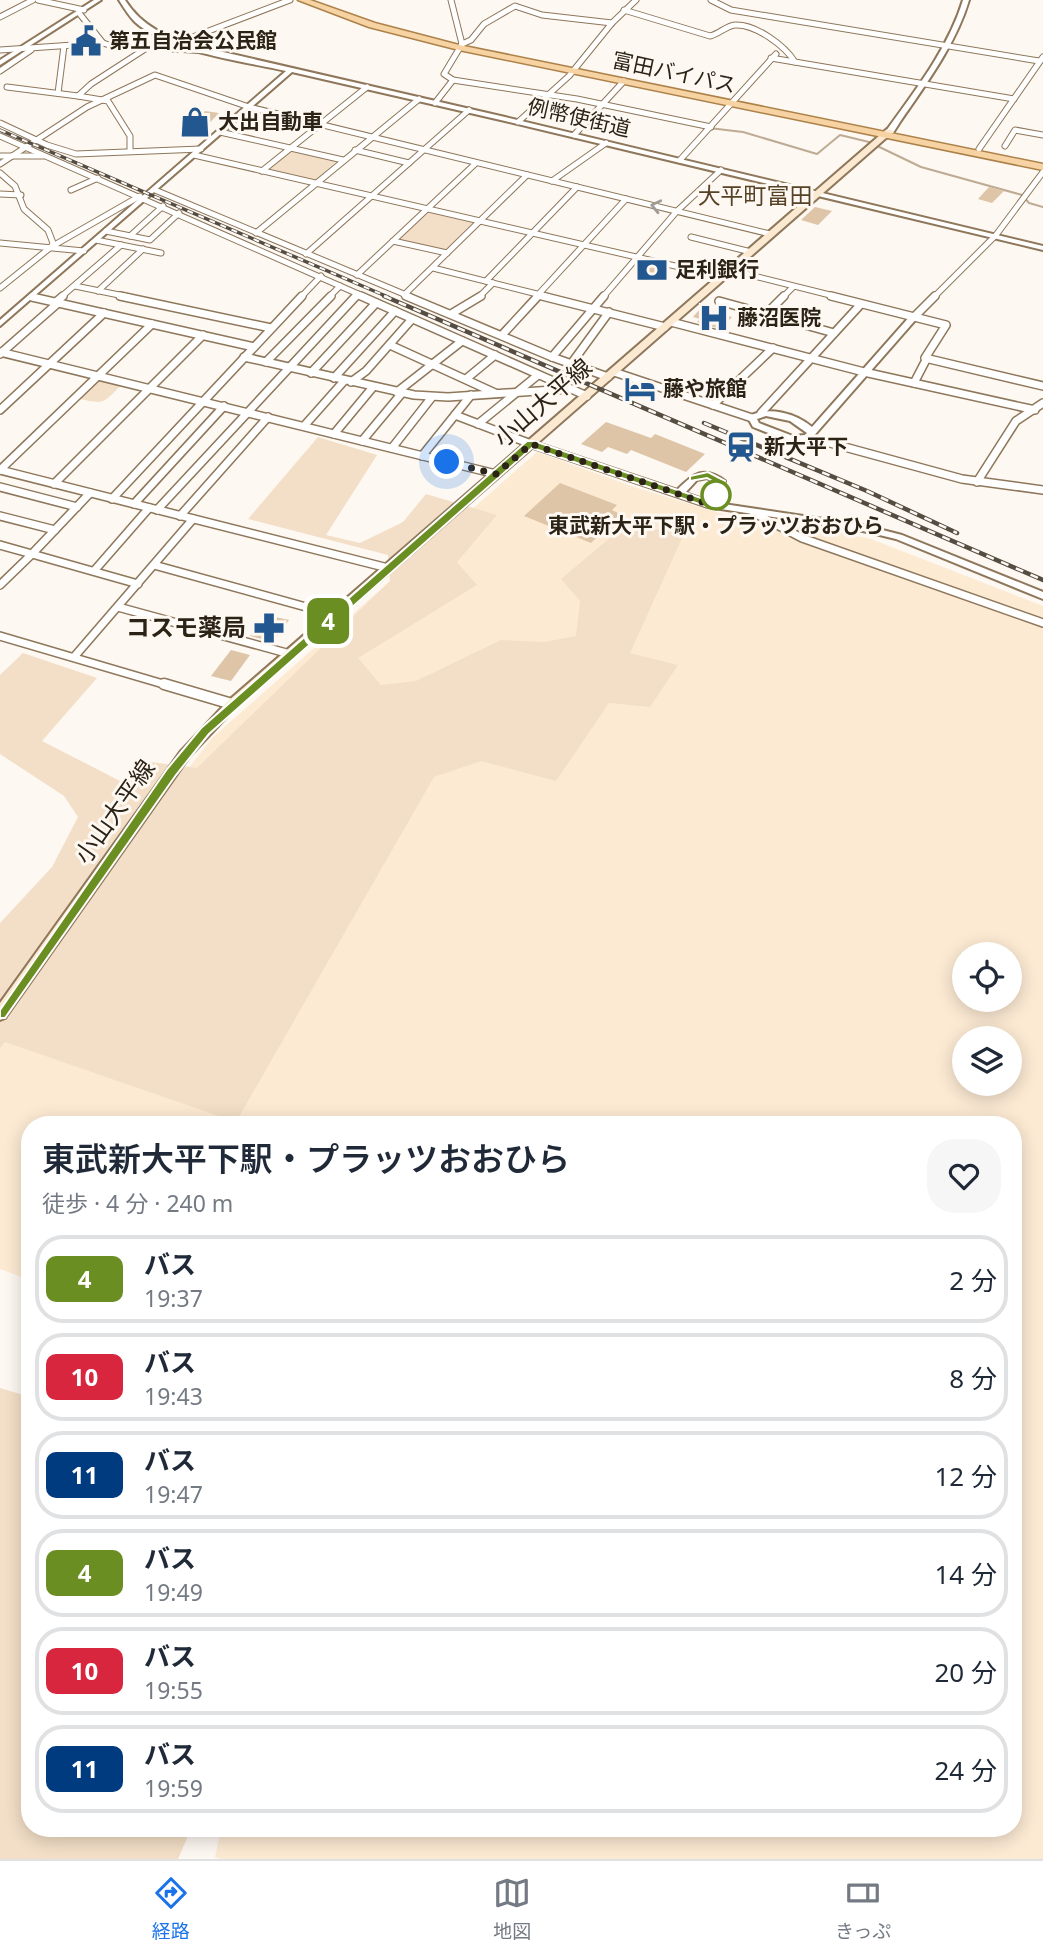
<!DOCTYPE html>
<html lang="ja">
<head>
<meta charset="utf-8">
<style>
  :root { --surface:#fff; --page:#f6f6f7; --text:#1f2937; --muted:#747a83; --line:#e0e1e3; --accent:#1a73e8 }
  body { margin:0; font-family:"Noto Sans","Noto Sans JP",sans-serif; background:var(--page); color:var(--text); height:100vh; display:flex; flex-direction:column; font-size:26px; white-space:nowrap }
  * { box-sizing:border-box; margin:0 }
  p { font-size:23px; color:var(--muted) }
  .icon { flex:none; width:38px; height:38px; fill:none; stroke:currentColor; stroke-width:2; stroke-linecap:round; stroke-linejoin:round }
  .map { position:relative; flex:1; overflow:hidden }
  .panel { position:absolute; left:21px; top:1116px; width:1001px; height:721px; display:flex; flex-direction:column; background:var(--surface); border-radius:28px; box-shadow:0 4px 18px #0003 }
  .panel>* { flex:none }
  .badge { padding:0 14px; border-radius:10px; font-size:24px; line-height:46px }
  .buttons { position:absolute; left:952px; top:942px; display:grid; gap:14px }
  .buttons a { display:grid; place-items:center; width:70px; height:70px; border-radius:50%; background:var(--surface); box-shadow:0 4px 18px #0003; font-size:35px }
  .you { position:absolute; width:35px; height:35px; margin:-18px; border:5px solid #fff; border-radius:50%; background:#1a73e8; box-shadow:0 0 0 10px #1a73e833 }
  .map>.badge { position:absolute; translate:-50% -50%; box-shadow:0 0 0 4px #fff }
  .round { display:grid; place-items:center; flex:none; width:74px; height:74px; border-radius:28px; background:var(--page) }
  .headline { display:flex; align-items:center; justify-content:space-between; height:119px; padding:0 21px }
  h1 { font-size:33px; font-weight:600; line-height:52px }
  ul { padding:0; list-style:none }
  li { display:flex; align-items:center; gap:21px; height:88px; margin:0 14px 10px; padding:0 7px; border:4px solid var(--line); border-radius:28px }
  li div { flex:1 }
  li b { display:block; font-size:26px }
  li em { font-style:normal }
  li .badge { min-width:77px; font-weight:700; text-align:center }
  .dock { display:flex; justify-content:space-around; align-items:center; height:98px; border-top:2px solid var(--line); background:var(--surface); font-size:19px; color:var(--muted) }
  .dock a { display:grid; justify-items:center; gap:4px }
  .dock .active { color:var(--accent) }
  .map>svg:first-child { display:block }
  .built { fill:#fcead3; fill-rule:evenodd }
  .green { fill:#f3dfc7 }
  .lines { fill:none; stroke-linecap:round; stroke-linejoin:round }
  .stream { stroke:#beab93; stroke-width:2 }
  .building { fill:#dec5a7 }
  .minor-far2-casing { stroke:#8e775b; stroke-width:7 }
  .minor-far1-casing { stroke:#8e775b; stroke-width:10 }
  .minor-casing { stroke:#8e775b; stroke-width:13 }
  .tertiary-casing { stroke:#8e775b; stroke-width:4 }
  .secondary-casing { stroke:#8e775b; stroke-width:4 }
  .primary-casing { stroke:#ac824a; stroke-width:3 }
  .minor-far2 { stroke:#fff; stroke-width:5 }
  .minor-far1 { stroke:#fff; stroke-width:7 }
  .minor { stroke:#fff; stroke-width:10 }
  .tertiary { fill:#fff; fill-rule:evenodd }
  .secondary { fill:#fbe9d1; fill-rule:evenodd }
  .primary { fill:#f7d3a3; fill-rule:evenodd }
  .rail-far1-casing { stroke:#554d42; stroke-width:3.5 }
  .rail-casing { stroke:#554d42; stroke-width:4.5 }
  .rail-far1 { stroke:#fdf8f1; stroke-width:2; stroke-dasharray:6; stroke-linecap:butt }
  .rail { stroke:#fdf8f1; stroke-width:2.5; stroke-dasharray:8; stroke-linecap:butt }
  .oneway { stroke:#a09c97 }
  .line { fill:#6b8e23; stroke:#fff; stroke-width:2 }
  .walk { stroke:#2c2317; stroke-width:7; stroke-dasharray:0 12.6 }
  .stop-dot { fill:#fff; stroke:#6b8e23; stroke-width:3.5 }
  .labels { text-anchor:middle; stroke-width:6; stroke-linejoin:round; paint-order:stroke }
  .far-poi-label { font-size:21px; font-weight:bold; fill:#2c2317; stroke:#fdf8f1; text-anchor:start }
  .far-street-label { font-size:21px; fill:#2c2317; stroke:#fdf8f1 }
  .far-stop-label { font-size:21px; font-weight:bold; fill:#2c2317; stroke:#fdf8f1 }
  .far-quarter-label { font-size:23px; fill:#574227; stroke:#fdf8f1 }
  .street-label { font-size:24px; fill:#2c2317; stroke:#fdf8f1 }
  .poi-label { font-size:24px; font-weight:bold; fill:#2c2317; stroke:#fdf8f1; text-anchor:end }
</style>
</head>
<body>
<div class="map">
<svg width="1043" height="1859" viewBox="0 0 1043 1859">
  <rect width="100%" height="100%" fill="#fdf8f1"/>
  <path class="built" d="M537,452L634,487L729,516L822,529L871,539L1043,606V1859H220L215,1857L221,1829H1013V1125H30V1280L0,1269V1039L166,797L212,738ZM964,954H1010V999H964ZM964,1038H1010V1083H964Z"/>
  <g class="green">
    <polygon points="292,150 338,160 314,181 267,169"/>
    <polygon points="428,211 471,220 474,222 445,251 398,240"/>
    <path d="M100,379L122,384C103,404 104,405 77,398Z"/>
    <polygon points="318,437 377,455 326,535 360,543 403,522 426,494 497,515 457,562 477,585 358,658 381,685 416,681 501,640 545,642 576,636 580,601 561,579 617,532 664,529 684,534 630,653 678,665 650,707 609,703 556,781 481,761 434,777 236,1122 5,1042 0,1048 0,923 52,867 78,817 64,796 0,754 0,675 23,653 97,678 42,741 126,784 151,762 197,768 390,581 388,555 248,519"/>
    <polygon points="0,1388 30,1397 30,1829 191,1829 178,1859 0,1859"/>
  </g>
  <g class="lines">
    <polyline class="stream" points="709,128 743,132 817,154 840,135 869,142 921,167 1022,195 1029,203 1043,207"/>
  </g>
  <g class="building">
    <polygon points="205,111 219,113 202,131 188,129"/>
    <polygon points="989,187 1004,191 992,203 978,199"/>
    <polygon points="815,207 832,211 818,225 801,220"/>
    <polygon points="643,264 666,269 660,277 637,272"/>
    <polygon points="701,308 732,317 721,329 703,324 697,322 700,319 693,317"/>
    <polygon points="606,422 651,438 655,434 705,454 686,472 631,450 627,454 608,447 602,452 581,444"/>
    <polygon points="560,483 617,505 612,510 620,514 591,543 524,516"/>
    <polygon points="266,615 289,620 273,642 250,636"/>
    <polygon points="231,650 250,655 231,681 211,676"/>
  </g>
  <g class="lines">
    <g class="minor-far2-casing">
      <g id="minor-far2">
        <polyline points="38,0 84,10"/>
        <polyline points="451,0 462,44"/>
        <polyline points="711,0 731,10 1039,61"/>
        <path d="M624,10L710,36C719,34 726,26 735,25C756,24 785,46 795,62"/>
        <polyline points="79,13 103,43 109,45 207,51"/>
        <polyline points="0,17 33,0"/>
        <polyline points="612,23 542,15 515,6 484,24 471,40 462,44 444,74 453,80 577,99 711,127"/>
        <polyline points="177,43 290,0"/>
        <polyline points="0,50 103,43"/>
        <polyline points="771,58 1014,99"/>
        <polyline points="0,71 31,50"/>
        <polyline points="7,87 78,96"/>
        <polyline points="58,93 64,46"/>
        <polyline points="435,103 453,80"/>
        <polyline points="518,122 569,76 612,23 636,0"/>
        <polyline points="0,123 47,145 76,154 201,149"/>
        <polyline points="220,132 343,160"/>
        <polyline points="574,135 624,81"/>
        <polyline points="0,136 365,297"/>
        <polyline points="1005,146 1015,130 1043,135"/>
        <polyline points="979,149 1043,57"/>
        <polyline points="355,150 409,163"/>
        <polyline points="130,151 130,136 108,101 78,96 91,84 145,49"/>
        <polyline points="194,155 723,277"/>
        <polyline points="0,156 43,156"/>
        <polyline points="680,160 776,54"/>
        <polyline points="0,164 87,107 155,75 249,107 770,234"/>
        <polyline points="262,171 367,87"/>
        <polyline points="0,173 15,186 24,209 48,230 53,243 51,247"/>
        <polyline points="552,181 606,143"/>
        <polyline points="71,190 98,178"/>
        <polyline points="155,190 411,297"/>
        <polyline points="0,194 21,195"/>
        <polyline points="106,231 150,240 179,213"/>
        <polyline points="256,233 419,99"/>
        <polyline points="130,236 163,206"/>
        <polyline points="691,237 751,252"/>
        <polyline points="96,240 161,253"/>
        <polyline points="393,241 447,253"/>
        <polyline points="0,243 84,251"/>
        <polyline points="306,254 469,110"/>
        <polyline points="433,268 549,297"/>
        <polyline points="730,270 838,297"/>
        <polyline points="357,275 476,163"/>
        <polyline points="486,281 577,187"/>
        <polyline points="75,286 129,297"/>
        <polyline points="0,288 51,247 140,196"/>
        <polyline points="98,291 143,249"/>
        <polyline points="404,295 527,175"/>
        <polyline points="61,297 121,245"/>
        <polyline points="301,297 321,276"/>
        <polyline points="329,297 340,286"/>
        <polyline points="355,297 358,294"/>
        <polyline points="479,297 493,283"/>
        <polyline points="536,297 626,199"/>
        <polyline points="603,297 677,211 721,170"/>
        <polyline points="783,297 793,287"/>
        <polyline points="934,297 996,235 1043,172"/>
      </g>
    </g>
    <g class="minor-far1-casing">
      <g id="minor-far1">
        <polyline points="120,296 271,328"/>
        <polyline points="361,296 587,396"/>
        <polyline points="406,296 552,357 608,377"/>
        <polyline points="542,296 665,327"/>
        <polyline points="784,296 766,314 834,333"/>
        <polyline points="831,296 946,325 925,358 1043,386"/>
        <polyline points="32,297 254,347"/>
        <polyline points="719,301 766,314"/>
        <polyline points="56,302 63,296"/>
        <polyline points="451,314 481,296"/>
        <polyline points="914,317 935,296"/>
        <polyline points="671,322 864,372 1035,410"/>
        <polyline points="502,335 538,296"/>
        <polyline points="390,345 495,393"/>
        <polyline points="0,352 496,474"/>
        <polyline points="0,354 58,303"/>
        <polyline points="244,357 414,395 448,397 568,389"/>
        <polyline points="552,357 604,296"/>
        <polyline points="266,362 331,296"/>
        <polyline points="571,364 609,312"/>
        <polyline points="614,372 752,418"/>
        <polyline points="311,373 376,303"/>
        <polyline points="334,378 395,311"/>
        <polyline points="466,379 495,355"/>
        <polyline points="351,382 366,371 412,319"/>
        <polyline points="914,383 927,358"/>
        <polyline points="397,392 462,341"/>
        <polyline points="713,405 773,348"/>
        <polyline points="0,410 104,313"/>
        <polyline points="761,413 861,304"/>
        <polyline points="455,415 531,444"/>
        <polyline points="478,424 538,375"/>
        <polyline points="304,426 344,381"/>
        <polyline points="334,434 373,387"/>
        <polyline points="808,437 962,479 1043,490"/>
        <polyline points="362,441 402,393"/>
        <polyline points="392,448 432,397"/>
        <polyline points="422,456 471,395"/>
        <polyline points="0,470 388,568"/>
        <polyline points="0,470 152,324"/>
        <polyline points="977,482 1016,421 1043,403"/>
        <polyline points="54,484 203,335"/>
        <polyline points="0,487 77,507"/>
        <polyline points="112,499 302,296"/>
        <polyline points="134,504 224,406"/>
        <polyline points="157,510 356,296"/>
        <polyline points="754,513 802,538 1043,623"/>
        <polyline points="0,516 55,530"/>
        <polyline points="180,516 268,417"/>
        <polyline points="0,545 32,554 90,493"/>
        <polyline points="154,565 335,615"/>
        <polyline points="94,571 149,508"/>
        <polyline points="0,585 32,554 138,584"/>
        <polyline points="118,607 290,654"/>
        <polyline points="0,636 170,686"/>
        <polyline points="74,657 193,519"/>
      </g>
    </g>
    <g class="minor-casing">
      <polyline id="minor" points="164,684 232,704"/>
    </g>
    <g class="tertiary-casing">
      <g id="tertiary">
        <polygon points="94,0 101,0 0,65 0,60"/>
        <path d="M119,0H125C142,27 167,37 197,46L505,117L1043,246V250L505,121L292,72L0,326V320L286,71C243,61 167,52 135,22C129,16 124,8 119,0Z"/>
        <path d="M963,0H969C956,44 926,84 900,122L893,133H887L886,131C915,91 949,47 963,0Z"/>
        <path d="M911,315L918,317L811,439L789,441L753,427L748,418L749,416C769,406 795,413 812,427ZM766,416L790,421L807,433L805,435L793,436L759,423L757,419Z"/>
        <path d="M531,441L677,490C693,474 704,465 725,481L717,503L863,525L902,535L1043,592V599L896,539L863,531L708,507L528,446L526,444ZM707,478L715,482L708,501L685,493L697,480Z"/>
      </g>
    </g>
    <g class="secondary-casing">
      <polygon id="secondary" points="887,129 894,131 236,707 189,757 5,1018 0,1020 0,1003 181,751 228,701"/>
    </g>
    <g class="primary-casing">
      <polygon id="primary" points="298,0 310,0 375,23 459,45 1043,164 1043,170 459,50 369,27"/>
    </g>
    <use href="#minor-far2" class="minor-far2"/>
    <use href="#minor-far1" class="minor-far1"/>
    <use href="#minor" class="minor"/>
    <use href="#tertiary" class="tertiary"/>
    <use href="#secondary" class="secondary"/>
    <use href="#primary" class="primary"/>
    <g class="rail-far1-casing">
      <polyline id="rail-far1" points="0,130 388,297"/>
    </g>
    <g class="rail-casing">
      <g id="rail">
        <polyline points="384,296 1043,580"/>
        <polyline points="704,423 867,491 957,533"/>
      </g>
    </g>
    <use href="#rail-far1" class="rail-far1"/>
    <use href="#rail" class="rail"/>
  </g>
  <defs><path id="oneway-chevron" d="M-2-3.5L2.5 0L-2 3.5" fill="none" stroke-width="1.6" stroke-linecap="round" stroke-linejoin="round" transform="scale(1.75)"/></defs>
  <use class="oneway" href="#oneway-chevron" transform="translate(656 206) rotate(-167)"/>
  <polygon class="line" points="527,441 534,441 707,500 714,482 707,478 690,481 690,476 708,472 725,481 716,505 711,508 532,448 209,734 176,775 5,1018 0,1018 0,1010 167,769 201,728"/>
  <g class="lines">
    <polyline class="walk" points="447,462 496,474 531,444 711,505 716,495"/>
  </g>
  <defs>
    <g id="civic-bare" transform="scale(2.415)"><path d="M-.6-6.5H3V-4.5H.6V-3L4-1V1h2V6H-6V1h2V-1L-.6-3ZM-1.2 2.5V6h2.4V2.5Z" fill="#235790" stroke="#fdf8f1" stroke-width="2.5" paint-order="stroke"/></g>
    <g id="shop-bare" transform="scale(2.415)"><path d="M-5-2.5h2.3a2.7 3.5 0 0 1 5.4 0H5L5.5 6h-11ZM-1.5-2.5h3a1.5 2.3 0 0 0-3 0Z" fill="#235790" stroke="#fdf8f1" stroke-width="2.5" paint-order="stroke"/></g>
    <g id="bank-bare" transform="scale(2.415)"><path d="M-6-4H6V4H-6ZM0-2.3a2.3 2.3 0 1 0 0 4.6a2.3 2.3 0 1 0 0-4.6Z" fill="#235790" stroke="#fdf8f1" stroke-width="2.5" paint-order="stroke"/></g>
    <g id="hospital-bare" transform="scale(2.415)"><path d="M-5-5h3v3.5h4V-5h3V5h-3V1.5h-4V5h-3Z" fill="#235790" stroke="#fdf8f1" stroke-width="2.5" paint-order="stroke"/></g>
    <g id="hotel-bare" transform="scale(2.415)"><path d="M-6-4.5h1.5V1H6V5H4.5V3h-9V5H-6ZM-4 0a1.8 1.8 0 1 1 3.6 0ZM.5 0V-2.5h3Q6-2.5 6 0Z" fill="#235790" stroke="#fdf8f1" stroke-width="2.5" paint-order="stroke"/></g>
    <g id="station-bare" transform="scale(2.415)"><path d="M-3-6H3Q5-6 5-4V2Q5 4 3 4L4.5 6H3L1.5 4h-3L-3 6H-4.5L-3 4Q-5 4-5 2V-4Q-5-6-3-6ZM-3.5-4v3h7v-3ZM-3.5 1v1.5H-2V1ZM2 1v1.5H3.5V1Z" fill="#235790" stroke="#fdf8f1" stroke-width="2.5" paint-order="stroke"/></g>
    <g id="pharmacy-bare" transform="scale(2.415)"><path d="M-2-6h4v4h4v4h-4v4h-4v-4h-4v-4h4Z" fill="#235790" stroke="#fdf8f1" stroke-width="2.5" paint-order="stroke"/></g>
  </defs>
  <g fill-rule="evenodd">
    <use href="#civic-bare" x="86" y="41"/>
    <use href="#shop-bare" x="195" y="122"/>
    <use href="#bank-bare" x="652" y="270"/>
    <use href="#hospital-bare" x="714" y="318"/>
    <use href="#hotel-bare" x="640" y="389"/>
    <use href="#station-bare" x="741" y="447"/>
    <use href="#pharmacy-bare" x="269" y="628"/>
  </g>
  <circle class="stop-dot" cx="716" cy="495" r="14"/>
  <g class="labels">
    <g class="far-poi-label">
      <text x="109" y="48">第五自治会公民館</text>
      <text x="218" y="129">大出自動車</text>
      <text x="675" y="277">足利銀行</text>
      <text x="737" y="325">藤沼医院</text>
      <text x="663" y="396">藤や旅館</text>
      <text x="764" y="454">新大平下</text>
    </g>
    <g class="far-street-label">
      <text transform="translate(674 73) rotate(12)" y="7">富田バイパス</text>
      <text transform="translate(579 118) rotate(13)" y="7">例幣使街道</text>
    </g>
    <g class="far-stop-label">
      <text x="716" y="533">東武新大平下駅・プラッツおおひら</text>
    </g>
    <g class="far-quarter-label">
      <text x="755" y="204">大平町富田</text>
    </g>
    <g class="street-label">
      <text transform="translate(543 403) rotate(-41)" y="8">小山大平線</text>
      <text transform="translate(115 812) rotate(-55)" y="8">小山大平線</text>
    </g>
    <g class="poi-label">
      <text x="246" y="636">コスモ薬局</text>
    </g>
  </g>
</svg>
<div class="buttons">
<a><svg class="icon" aria-label="locate" viewBox="0 0 24 24"><circle cx="12" cy="12" r="6"/><path d="M12 2v4M12 18v4M2 12h4M18 12h4"/></svg></a>
<a><svg class="icon" aria-label="layers" viewBox="0 0 24 24"><path d="M12 4l9 5-9 5-9-5zM3 14l9 5 9-5"/></svg></a>
</div>
<div class="you" style="left:447px;top:462px"></div>
<b class="badge" style="left:328px;top:621px;background:#6b8e23;color:#fff">4</b>
<section class="panel">
<div class="headline"><div><h1>東武新大平下駅・プラッツおおひら</h1><p>徒歩 · 4 分 · 240 m</p></div><a class="round"><svg class="icon" aria-label="heart" viewBox="0 0 24 24"><path d="M12 20l-8-8c-3-5 5-10 8-4 3-6 11-1 8 4z"/></svg></a></div>
<ul>
<li><span class="badge" style="background:#6b8e23;color:#fff">4</span><div><b>バス</b><p>19:37</p></div><em>2 分</em></li>
<li><span class="badge" style="background:#d7263d;color:#fff">10</span><div><b>バス</b><p>19:43</p></div><em>8 分</em></li>
<li><span class="badge" style="background:#003b80;color:#fff">11</span><div><b>バス</b><p>19:47</p></div><em>12 分</em></li>
<li><span class="badge" style="background:#6b8e23;color:#fff">4</span><div><b>バス</b><p>19:49</p></div><em>14 分</em></li>
<li><span class="badge" style="background:#d7263d;color:#fff">10</span><div><b>バス</b><p>19:55</p></div><em>20 分</em></li>
<li><span class="badge" style="background:#003b80;color:#fff">11</span><div><b>バス</b><p>19:59</p></div><em>24 分</em></li>
</ul>
</section>
</div>
<nav class="dock">
<a class="active"><svg class="icon" aria-label="directions" viewBox="0 0 24 24"><path d="M12 3l9 9-9 9-9-9zM9 14v-3h6M13 9l2 2-2 2"/></svg>経路</a>
<a><svg class="icon" aria-label="map" viewBox="0 0 24 24"><path d="M3 6l6-2 6 2 6-2v14l-6 2-6-2-6 2zM9 4v14M15 6v14"/></svg>地図</a>
<a><svg class="icon" aria-label="tickets" viewBox="0 0 24 24"><path d="M3 7h18v10H3zM15 7v10"/></svg>きっぷ</a>
</nav>
</body>
</html>
